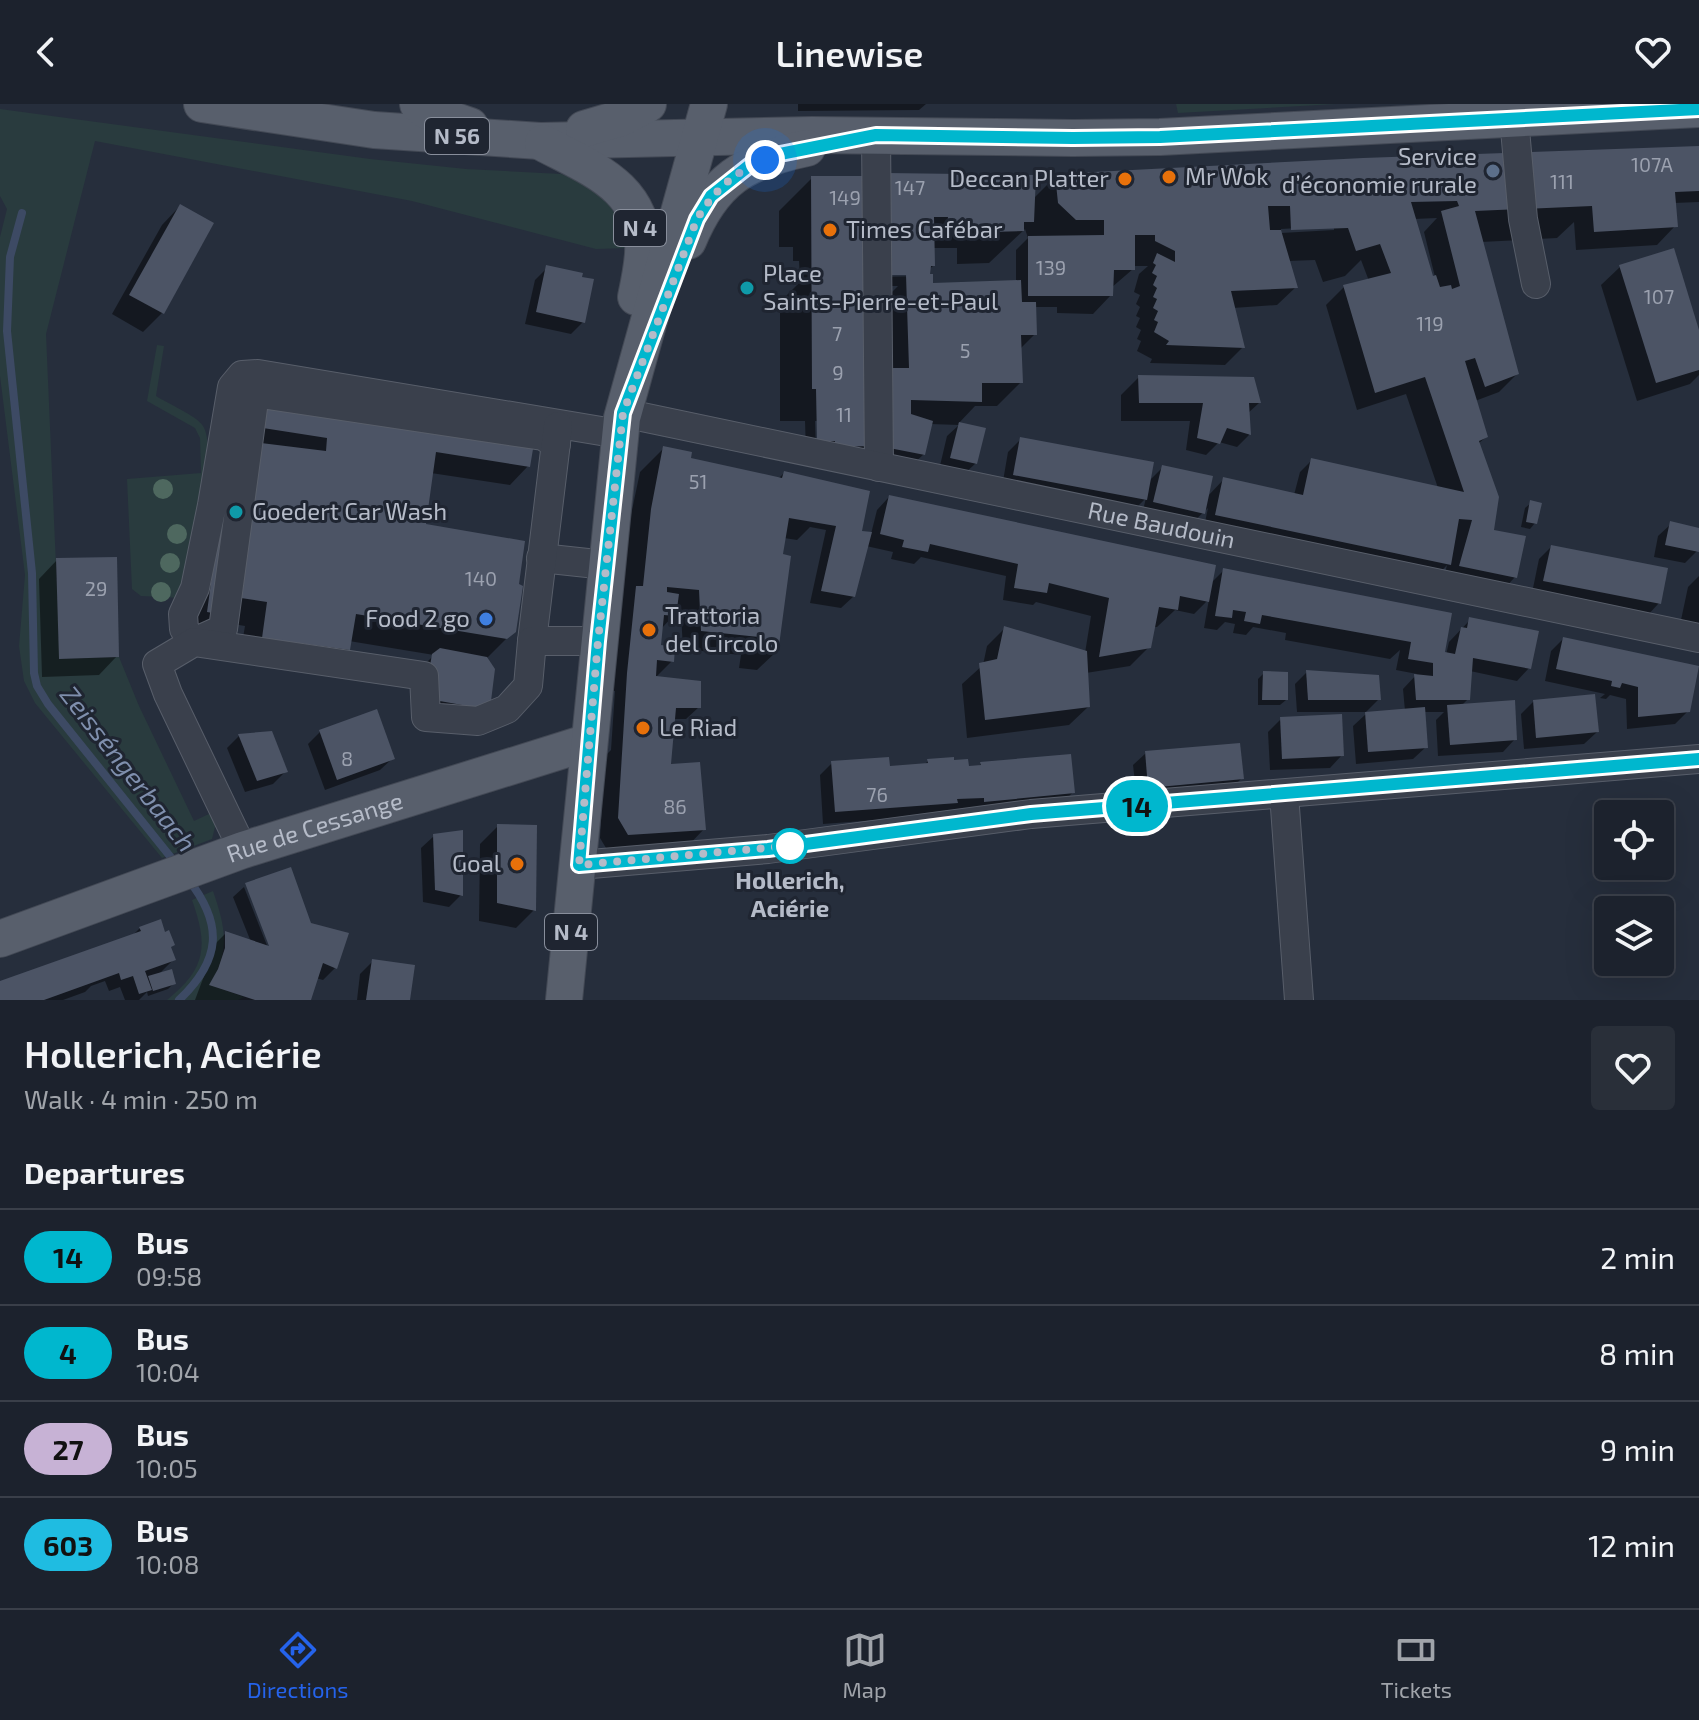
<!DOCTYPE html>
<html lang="en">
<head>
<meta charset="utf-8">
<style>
  :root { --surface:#1c222d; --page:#292f39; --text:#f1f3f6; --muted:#a0a4aa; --line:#3a3f49; --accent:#2563eb }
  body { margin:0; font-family:"Exo 2",sans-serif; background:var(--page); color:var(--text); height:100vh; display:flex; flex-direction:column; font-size:30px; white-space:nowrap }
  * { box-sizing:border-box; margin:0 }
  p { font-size:26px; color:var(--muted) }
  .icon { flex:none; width:44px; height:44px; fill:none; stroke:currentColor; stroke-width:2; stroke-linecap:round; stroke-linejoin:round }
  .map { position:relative; height:896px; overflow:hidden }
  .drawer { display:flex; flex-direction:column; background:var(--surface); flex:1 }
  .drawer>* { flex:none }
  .badge { padding:0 16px; border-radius:26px; font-size:28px; line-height:52px }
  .buttons { position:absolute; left:1594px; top:696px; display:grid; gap:16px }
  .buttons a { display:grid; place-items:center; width:80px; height:80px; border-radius:8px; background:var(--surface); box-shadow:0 8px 32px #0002,0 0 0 2px var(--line); font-size:40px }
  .you { position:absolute; width:40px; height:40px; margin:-20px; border:6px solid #fff; border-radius:50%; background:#1a73e8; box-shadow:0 0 0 12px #1a73e833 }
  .map>.badge { position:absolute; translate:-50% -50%; box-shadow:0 0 0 4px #fff }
  h2 { padding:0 24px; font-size:30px; line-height:72px }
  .round { display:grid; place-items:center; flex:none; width:84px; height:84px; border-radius:8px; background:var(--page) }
  .summary { display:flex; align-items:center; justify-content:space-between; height:136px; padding:0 24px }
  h1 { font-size:38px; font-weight:600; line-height:60px }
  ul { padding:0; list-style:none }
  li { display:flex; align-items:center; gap:24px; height:96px; padding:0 24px; border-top:2px solid var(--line) }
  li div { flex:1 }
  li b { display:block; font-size:30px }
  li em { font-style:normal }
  li .badge { min-width:88px; font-weight:700; text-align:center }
  header { display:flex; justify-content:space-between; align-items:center; height:104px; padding:0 24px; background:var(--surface); font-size:36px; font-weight:600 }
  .tab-bar { display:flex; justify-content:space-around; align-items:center; height:112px; border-top:2px solid var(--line); background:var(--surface); font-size:22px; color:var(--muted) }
  .tab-bar a { display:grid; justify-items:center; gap:4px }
  .tab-bar .active { color:var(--accent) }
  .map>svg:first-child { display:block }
  .green { fill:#293b3e }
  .shadow { fill:#0007; fill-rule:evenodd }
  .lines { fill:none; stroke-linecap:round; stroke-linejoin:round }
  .stream { stroke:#3d4a64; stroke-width:8 }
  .building { fill:#4c5465; fill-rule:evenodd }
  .minor-casing { stroke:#585e6a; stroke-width:30 }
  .major-casing { stroke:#434955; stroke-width:38 }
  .minor { stroke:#3a404c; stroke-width:28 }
  .major { stroke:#585f6c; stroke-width:36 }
  .tree { fill:#4e685f }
  .line-casing { stroke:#fff; stroke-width:18 }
  .line { stroke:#00b7ce; stroke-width:12 }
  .walk { stroke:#b5bbc8; stroke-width:8; stroke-dasharray:0 14.4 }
  .service-dot { fill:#5c6f8a; stroke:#1f2531; stroke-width:3 }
  .food-dot { fill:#e8710a; stroke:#1f2531; stroke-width:3 }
  .culture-dot { fill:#0f9aa8; stroke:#1f2531; stroke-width:3 }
  .shop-dot { fill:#3f7fe0; stroke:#1f2531; stroke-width:3 }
  .stop-dot { fill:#fff; stroke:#00b7ce; stroke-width:4 }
  .labels { text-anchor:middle; stroke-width:6; stroke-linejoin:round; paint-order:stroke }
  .number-label { font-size:20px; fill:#9ba1af }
  .shield { fill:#1f2531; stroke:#888e9b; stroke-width:2 }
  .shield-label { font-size:22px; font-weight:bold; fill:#b5bbc8 }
  .poi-label { font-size:24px; fill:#b5bbc8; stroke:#1f2531; text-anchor:start }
  .street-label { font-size:24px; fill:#b5bbc8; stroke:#1f2531 }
  .stop-label { font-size:24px; font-weight:bold; fill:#b5bbc8; stroke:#1f2531 }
  .water-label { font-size:26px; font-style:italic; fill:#7f8fad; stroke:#1f2531 }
</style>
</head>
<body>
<header><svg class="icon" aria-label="back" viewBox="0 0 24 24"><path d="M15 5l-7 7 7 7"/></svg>Linewise<svg class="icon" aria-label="heart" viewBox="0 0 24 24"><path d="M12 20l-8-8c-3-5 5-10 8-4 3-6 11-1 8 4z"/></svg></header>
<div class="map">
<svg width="1699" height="896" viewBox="0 0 1699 896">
  <rect width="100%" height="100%" fill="#262e3c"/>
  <g class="green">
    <polygon points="1176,0 1336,0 1178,9"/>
    <polygon points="0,5 370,55 466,65 561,70 598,85 624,123 628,144 596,145 412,97 95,37 46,230 60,555 119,553 139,602 194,717 211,709 216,719 212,735 162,754 35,599 24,577 19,542 25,471 0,272 0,133 7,105 0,92"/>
    <path d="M157,241L164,242L156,292C167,299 197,312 203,322C220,349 188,460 180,494L141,492L132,485L127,375L201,369L200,334L195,324L147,297Z"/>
    <path d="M213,787C226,825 230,845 210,881L244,893L238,896H167C207,864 208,841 192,796Z"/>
  </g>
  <g class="shadow">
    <polygon points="798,0 926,0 919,6 798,7"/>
    <path d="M1699,44V98L1674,99L1675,122L1657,141L1576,146L1574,118L1557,134L1481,138L1517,270L1499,288L1475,297L1486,333L1478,340L1490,433L1515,473L1503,486L1442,481L1447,461L1437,472L1204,423L1208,404L1190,421L1142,410L1146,394L1132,408L1002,383L1008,348L1021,335L1148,378L1163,363L1207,393L1224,375L1294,391L1300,368L1312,356L1438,384L1406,290L1357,306L1326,201L1344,183L1369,177L1361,156L1345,172L1323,178L1315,156L1288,157L1296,183L1277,201L1233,204L1243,243L1225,261L1150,259L1152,255L1137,247L1141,237L1137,235L1141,226L1136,223L1140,214L1136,212L1140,203L1136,200L1140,191L1134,188L1139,170L1148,162H1133V165L1111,184V191L1093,210L1057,209V203H1035V230L1019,246L1021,278L997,302H975L958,320L984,325L976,359L963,371L939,366L947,332L959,321L930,320L924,350L911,362L806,348L805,317H780V198L803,175H800L799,157H793V143H779V107L812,74L1033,95L1056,72ZM1437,114L1424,128L1436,177L1433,178L1414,115ZM1334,122V126L1281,129V125ZM1025,125L1028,134L1016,146V178L931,181L928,166L933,162V144H957V160L989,159ZM879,169L923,172L879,173ZM878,182H898L883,197ZM815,317H819L820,346L816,347Z"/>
    <polygon points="180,102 212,120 162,209 143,228 112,210 162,121"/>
    <polygon points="1620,163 1699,232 1699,271 1690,280 1637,297 1601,181"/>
    <polygon points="547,164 579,174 583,218 571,230 525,220 535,176"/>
    <polygon points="1139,273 1259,299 1247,310 1249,331 1237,343 1219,338 1206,351 1186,346 1190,317 1121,317 1121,291"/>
    <polygon points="236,297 528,362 510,381 431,369 424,422 514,527 486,555 472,609 428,601 421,593 427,558 434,551 349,537 348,545 324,569 239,557 245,522 227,519 184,532"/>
    <polygon points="664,344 688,356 778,375 784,369 859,429 871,430 877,406 889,393 1210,480 1224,466 1309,481 1442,550 1446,551 1449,538 1470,516 1529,564 1517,577 1470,567 1468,595 1461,602 1515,635 1503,648 1438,652 1436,616 1444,608 1423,608 1426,643 1413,655 1356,660 1353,622 1366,610 1405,607 1403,585 1417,570 1396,566 1400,546 1390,555 1285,536 1286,529 1253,523 1246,531 1233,529 1235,520 1225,518 1217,526 1204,524 1209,495 1194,510 1175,506 1157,523 1153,523 1149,543 1130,562 1086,569 1088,603 1069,621 967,634 962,580 983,561 987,542 1005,524 1085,549 1091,512 1036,498 1033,501 1003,496 1006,472 921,453 914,460 891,455 893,448 866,442 854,492 841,504 810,499 826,426 810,423 797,436 784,434 776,548 757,566 739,564 741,551 683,545 681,510 675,510 660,526 658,542 672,557 655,574 699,603 686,615 673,615 669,662 704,725 686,744 609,749 600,734 605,652 611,646 615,587 609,587 627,430 640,368"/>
    <polygon points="1531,399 1535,419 1530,425 1521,423 1525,404"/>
    <polygon points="1671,420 1699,426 1697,447 1685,459 1654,453 1658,432"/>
    <polygon points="1551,443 1659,499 1647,512 1532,489 1539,455"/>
    <polygon points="57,456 117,552 99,571 42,573 39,475"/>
    <polygon points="1699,472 1699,521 1681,516 1688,483"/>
    <polygon points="1563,535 1688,607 1675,620 1627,625 1626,595 1610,591 1606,595 1600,594 1605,590 1545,577 1551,547"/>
    <polygon points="1307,568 1379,595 1366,608 1297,608 1295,580"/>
    <polygon points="1264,569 1286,596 1280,601 1258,601 1258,575"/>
    <polygon points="1534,597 1597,628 1584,640 1524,645 1521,610"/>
    <polygon points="1281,615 1342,651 1330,664 1270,666 1268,628"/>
    <polygon points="320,628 393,654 380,666 325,686 308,640"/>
    <polygon points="239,632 285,668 273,680 245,688 227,644"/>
    <polygon points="1146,649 1242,674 1229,687 1137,695 1133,661"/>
    <polygon points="928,657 967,664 978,663 981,660 1073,688 1061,701 947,707 943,711 823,720 820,671 832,659 888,664 924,661"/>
    <polygon points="498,722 534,806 516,824 479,817 480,740"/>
    <polygon points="434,732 461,791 449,803 423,798 421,744"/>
    <polygon points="244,783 268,844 310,820 335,864 323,876 316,874 309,896 195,896 207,864 207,848 225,830 251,838 233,793"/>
    <polygon points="140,824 169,844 173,856 158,871 174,879 168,885 148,892 147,888 139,896 125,896 120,883 109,887 105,877 91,882 85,888 63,896 0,896 0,879 132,832"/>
    <polygon points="373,857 408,896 357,896 360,870"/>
  </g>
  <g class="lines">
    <g class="stream">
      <polyline points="22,109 10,153 7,227 32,469 34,569 37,582 48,600 177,761"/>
      <path d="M179,896C221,856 224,821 188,775"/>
    </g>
  </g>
  <g class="building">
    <path d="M1699,42V87L1675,88L1678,123L1594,128L1592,102L1475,107L1519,270L1485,283L1475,254L1465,257L1488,333L1479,337L1499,393L1494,426L1526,432L1517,474L1459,462L1472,416L1459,415L1451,461L1215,411L1223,373L1303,391L1311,354L1464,388L1425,273L1375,289L1343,181L1391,169L1380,140L1356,147L1348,124L1291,126L1290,102H1268L1270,126H1281L1298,184L1231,187L1245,244L1166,241L1169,237L1154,228L1158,218L1154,216L1158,207L1153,204L1157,195L1153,193L1157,184L1153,181L1157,172L1152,169L1156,161L1153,159L1157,149L1175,158V147L1155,137V131H1135V166H1114L1113,192H1028V132L1104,131V116H1076L1058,99L1055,70L1363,54ZM1457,97L1459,102L1441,107L1460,182L1452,185L1451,181L1440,183L1436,171L1433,172L1411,98Z"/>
    <polygon points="886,69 1036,71 1034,118 1024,118 1024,127 989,128 989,121 947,121 948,113 934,113 935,162 931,162 930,170 933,170 933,179 1021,176 1022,198 1036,198 1037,231 1021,231 1023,279 982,279 982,298 911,296 911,310 933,317 925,351 884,343 884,264 909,264 906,171 889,171"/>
    <polygon points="811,72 870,72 871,342 835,343 835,337 817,337 816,285 812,285"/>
    <polygon points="180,100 214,119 164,210 129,191"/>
    <polygon points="1674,144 1699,226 1699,266 1656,279 1619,161"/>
    <polygon points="546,161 583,169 582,173 594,175 585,219 536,208"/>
    <polygon points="1138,271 1254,273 1261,299 1249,299 1251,331 1227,324 1220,340 1197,334 1203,299 1139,299"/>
    <path d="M236,295L534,339L530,363L436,348L426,420L525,437L519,480L523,482L516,528L507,535L356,510L350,546L262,534L267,498L241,494L237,513L207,508ZM263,324L327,334L326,347L261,339Z"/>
    <polygon points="959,318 986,324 977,360 950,354"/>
    <polygon points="1020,333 1154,358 1147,396 1013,371"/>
    <polygon points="663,342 692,348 691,354 782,374 784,367 870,387 862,427 872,428 855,493 821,487 836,422 789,414 783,450 791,452 778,549 757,546 759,533 701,527 699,486 667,483 667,488 679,490 676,512 664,511 661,541 675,543 674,558 657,556 656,572 701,577 701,604 676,604 671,660 700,658 706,726 628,731 618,714 627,569 636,482 643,482 651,405"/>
    <polygon points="1162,361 1213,372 1205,410 1153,398"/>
    <polygon points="889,391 1216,461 1209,498 1180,492 1178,506 1159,503 1151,544 1099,553 1109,494 1049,479 1047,489 1014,484 1018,460 930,440 928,448 902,443 904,436 880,430"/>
    <polygon points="1530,396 1542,399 1537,420 1526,418"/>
    <polygon points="1670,417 1699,424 1699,448 1665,441"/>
    <polygon points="1551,441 1668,464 1661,500 1543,477"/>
    <polygon points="117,453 119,553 59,555 56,454"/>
    <polygon points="1223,464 1452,509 1445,548 1455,550 1461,523 1467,524 1469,513 1539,527 1531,565 1473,554 1470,596 1416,596 1414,570 1433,572 1433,559 1408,555 1411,538 1262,511 1260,520 1244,517 1246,508 1233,506 1232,514 1215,512"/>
    <polygon points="1004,522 1087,547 1090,603 985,616 979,559 997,555"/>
    <polygon points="1563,533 1699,562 1690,608 1638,613 1638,583 1622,579 1620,584 1611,582 1612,577 1556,565"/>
    <polygon points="440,544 487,553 495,565 491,597 479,604 434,596 426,586 432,550"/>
    <polygon points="1306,566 1379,571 1381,596 1308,596"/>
    <polygon points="1263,567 1288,568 1288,596 1262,596"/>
    <polygon points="1595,590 1599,628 1536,634 1533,596"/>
    <polygon points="1515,596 1517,636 1450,641 1447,601"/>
    <polygon points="1425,603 1428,644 1368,648 1365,608"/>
    <polygon points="377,605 395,655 337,676 319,626"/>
    <polygon points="1342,610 1344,652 1282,655 1280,613"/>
    <polygon points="272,627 288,668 257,677 238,630"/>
    <polygon points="1240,639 1244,675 1148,684 1145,647"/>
    <polygon points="1071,650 1075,689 984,698 984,694 957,695 958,699 835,708 831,657 889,653 890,662 928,659 927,655 954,653 954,656 968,655 969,662 981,661 980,658"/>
    <polygon points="497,720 537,721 536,807 497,799"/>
    <polygon points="463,726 463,792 435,786 433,730"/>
    <polygon points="291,763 311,819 349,829 337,865 323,859 311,896 255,896 209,881 218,865 225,844 225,827 269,842 245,779"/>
    <polygon points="161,815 165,828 169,826 175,841 171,843 176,856 145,867 152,886 139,890 133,872 121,876 119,869 44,896 0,896 0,877 141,827 139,823"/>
    <polygon points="372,855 415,861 410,896 366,896"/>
    <polygon points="172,865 176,880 153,887 148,872"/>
  </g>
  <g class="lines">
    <g class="minor-casing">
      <g id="minor">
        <polyline points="1514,14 1523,115 1536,180"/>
        <polyline points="876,31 879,363"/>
        <path id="s1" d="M623,309L1699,534"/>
        <polyline points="556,340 543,332 255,289 223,525 194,538 184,525 183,510 195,484 212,401 232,283 242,271 258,270 619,330"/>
        <polyline points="541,454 606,461"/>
        <polyline points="532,537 558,322"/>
        <polyline points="1284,690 1299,896"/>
        <polyline points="243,746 168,590 157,560 194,538 424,572 426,613 478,617 507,605 528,582 532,537 598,537"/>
        <polyline points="579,761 768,745 1031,710 1699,655"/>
      </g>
    </g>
    <g class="major-casing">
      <g id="major">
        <polyline points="202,0 374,26 540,37 812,31 1073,34 1160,33 1699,5"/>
        <polyline points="418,0 427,7 470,22"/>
        <polyline points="584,25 621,14 648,0"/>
        <path d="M543,39C592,65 647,84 643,150C642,164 639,179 636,193"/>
        <path d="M688,137C713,76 744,57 807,44"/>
        <path id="s2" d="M0,835L243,746L589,638"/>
        <polyline points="564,896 622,314 709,0"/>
      </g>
    </g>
    <use href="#minor" class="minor"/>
    <use href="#major" class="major"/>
  </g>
  <g class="tree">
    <circle cx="163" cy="385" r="10"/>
    <circle cx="177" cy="430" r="10"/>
    <circle cx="170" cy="459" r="10"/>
    <circle cx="161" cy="488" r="10"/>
  </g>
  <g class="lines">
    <g class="line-casing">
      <polyline id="line" points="1699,5 1160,33 1073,34 876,31 780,50 750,61 711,92 697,115 623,309 598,537 579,761 768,745 1031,710 1699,655"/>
    </g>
    <use href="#line" class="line"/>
    <path class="walk" d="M765,56C735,67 714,87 697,115L623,309L598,537L579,761L798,741L790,742"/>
  </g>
  <circle class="service-dot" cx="1493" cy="67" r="8"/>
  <g class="food-dot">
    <circle cx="1169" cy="73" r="8"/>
    <circle cx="1125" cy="75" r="8"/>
    <circle cx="830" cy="126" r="8"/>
    <circle cx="649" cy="526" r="8"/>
    <circle cx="643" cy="624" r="8"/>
    <circle cx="517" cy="760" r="8"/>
  </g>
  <g class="culture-dot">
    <circle cx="747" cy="184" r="8"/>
    <circle cx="236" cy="408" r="8"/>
  </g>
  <circle class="shop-dot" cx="486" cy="515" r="8"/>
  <circle class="stop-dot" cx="790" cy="742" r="16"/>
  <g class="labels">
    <g class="number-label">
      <text x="1652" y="68">107A</text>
      <text x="1562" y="85">111</text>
      <text x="910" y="91">147</text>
      <text x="845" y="101">149</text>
      <text x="1051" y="171">139</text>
      <text x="1659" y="200">107</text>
      <text x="1430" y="227">119</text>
      <text x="837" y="237">7</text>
      <text x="965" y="254">5</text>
      <text x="838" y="276">9</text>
      <text x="844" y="318">11</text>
      <text x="698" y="385">51</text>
      <text x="481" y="482">140</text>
      <text x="96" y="492">29</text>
      <text x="347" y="662">8</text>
      <text x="877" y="698">76</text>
      <text x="675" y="710">86</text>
    </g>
    <g class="shield">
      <rect x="425" y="14" width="64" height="36" rx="6"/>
      <rect x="614" y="106" width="52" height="36" rx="6"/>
      <rect x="545" y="810" width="52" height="36" rx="6"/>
    </g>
    <g class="shield-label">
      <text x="457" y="40">N 56</text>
      <text x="640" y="132">N 4</text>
      <text x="571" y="836">N 4</text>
    </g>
    <g class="poi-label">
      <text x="1477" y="61" text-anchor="end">Service<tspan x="1477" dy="28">d’économie rurale</tspan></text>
      <text x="1185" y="81">Mr Wok</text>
      <text x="1109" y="83" text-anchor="end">Deccan Platter</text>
      <text x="846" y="134">Times Cafébar</text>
      <text x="763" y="178">Place<tspan x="763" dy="28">Saints-Pierre-et-Paul</tspan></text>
      <text x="252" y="416">Goedert Car Wash</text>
      <text x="665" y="520">Trattoria<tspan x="665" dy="28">del Circolo</tspan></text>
      <text x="470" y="523" text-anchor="end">Food 2 go</text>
      <text x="659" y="632">Le Riad</text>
      <text x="501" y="768" text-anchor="end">Goal</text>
    </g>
    <g class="street-label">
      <text dy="8" stroke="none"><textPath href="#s1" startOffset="550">Rue Baudouin</textPath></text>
      <text dy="8" stroke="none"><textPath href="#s2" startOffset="334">Rue de Cessange</textPath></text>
    </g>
    <g class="stop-label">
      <text x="790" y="785">Hollerich,<tspan x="790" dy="28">Aciérie</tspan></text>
    </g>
    <g class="water-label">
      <text transform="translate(128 665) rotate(52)" y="9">Zeisséngerbaach</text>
    </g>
  </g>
</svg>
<div class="buttons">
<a><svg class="icon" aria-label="locate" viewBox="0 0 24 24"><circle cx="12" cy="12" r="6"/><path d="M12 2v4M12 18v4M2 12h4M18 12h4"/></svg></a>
<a><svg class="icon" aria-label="layers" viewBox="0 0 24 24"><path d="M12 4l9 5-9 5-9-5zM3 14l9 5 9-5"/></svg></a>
</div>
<div class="you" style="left:765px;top:56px"></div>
<b class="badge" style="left:1137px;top:702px;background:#00b7ce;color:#111">14</b>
</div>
<section class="drawer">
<div class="summary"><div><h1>Hollerich, Aciérie</h1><p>Walk · 4 min · 250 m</p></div><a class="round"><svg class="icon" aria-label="heart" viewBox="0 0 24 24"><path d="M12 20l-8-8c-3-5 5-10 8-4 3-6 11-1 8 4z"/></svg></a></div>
<h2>Departures</h2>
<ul>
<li><span class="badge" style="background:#00b7ce;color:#111">14</span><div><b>Bus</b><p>09:58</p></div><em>2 min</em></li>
<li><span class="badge" style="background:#00b7ce;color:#111">4</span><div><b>Bus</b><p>10:04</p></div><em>8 min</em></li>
<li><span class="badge" style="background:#c7b2d5;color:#111">27</span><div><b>Bus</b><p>10:05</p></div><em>9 min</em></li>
<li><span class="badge" style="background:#1fbce1;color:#111">603</span><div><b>Bus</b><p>10:08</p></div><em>12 min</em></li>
</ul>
</section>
<nav class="tab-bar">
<a class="active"><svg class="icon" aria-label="directions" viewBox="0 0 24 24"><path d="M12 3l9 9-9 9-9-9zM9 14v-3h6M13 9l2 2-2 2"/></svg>Directions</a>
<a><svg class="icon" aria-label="map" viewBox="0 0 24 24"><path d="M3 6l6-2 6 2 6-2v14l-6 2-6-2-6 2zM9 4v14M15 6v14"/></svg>Map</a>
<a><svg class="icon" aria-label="tickets" viewBox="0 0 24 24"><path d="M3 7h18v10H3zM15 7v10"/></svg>Tickets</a>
</nav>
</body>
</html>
